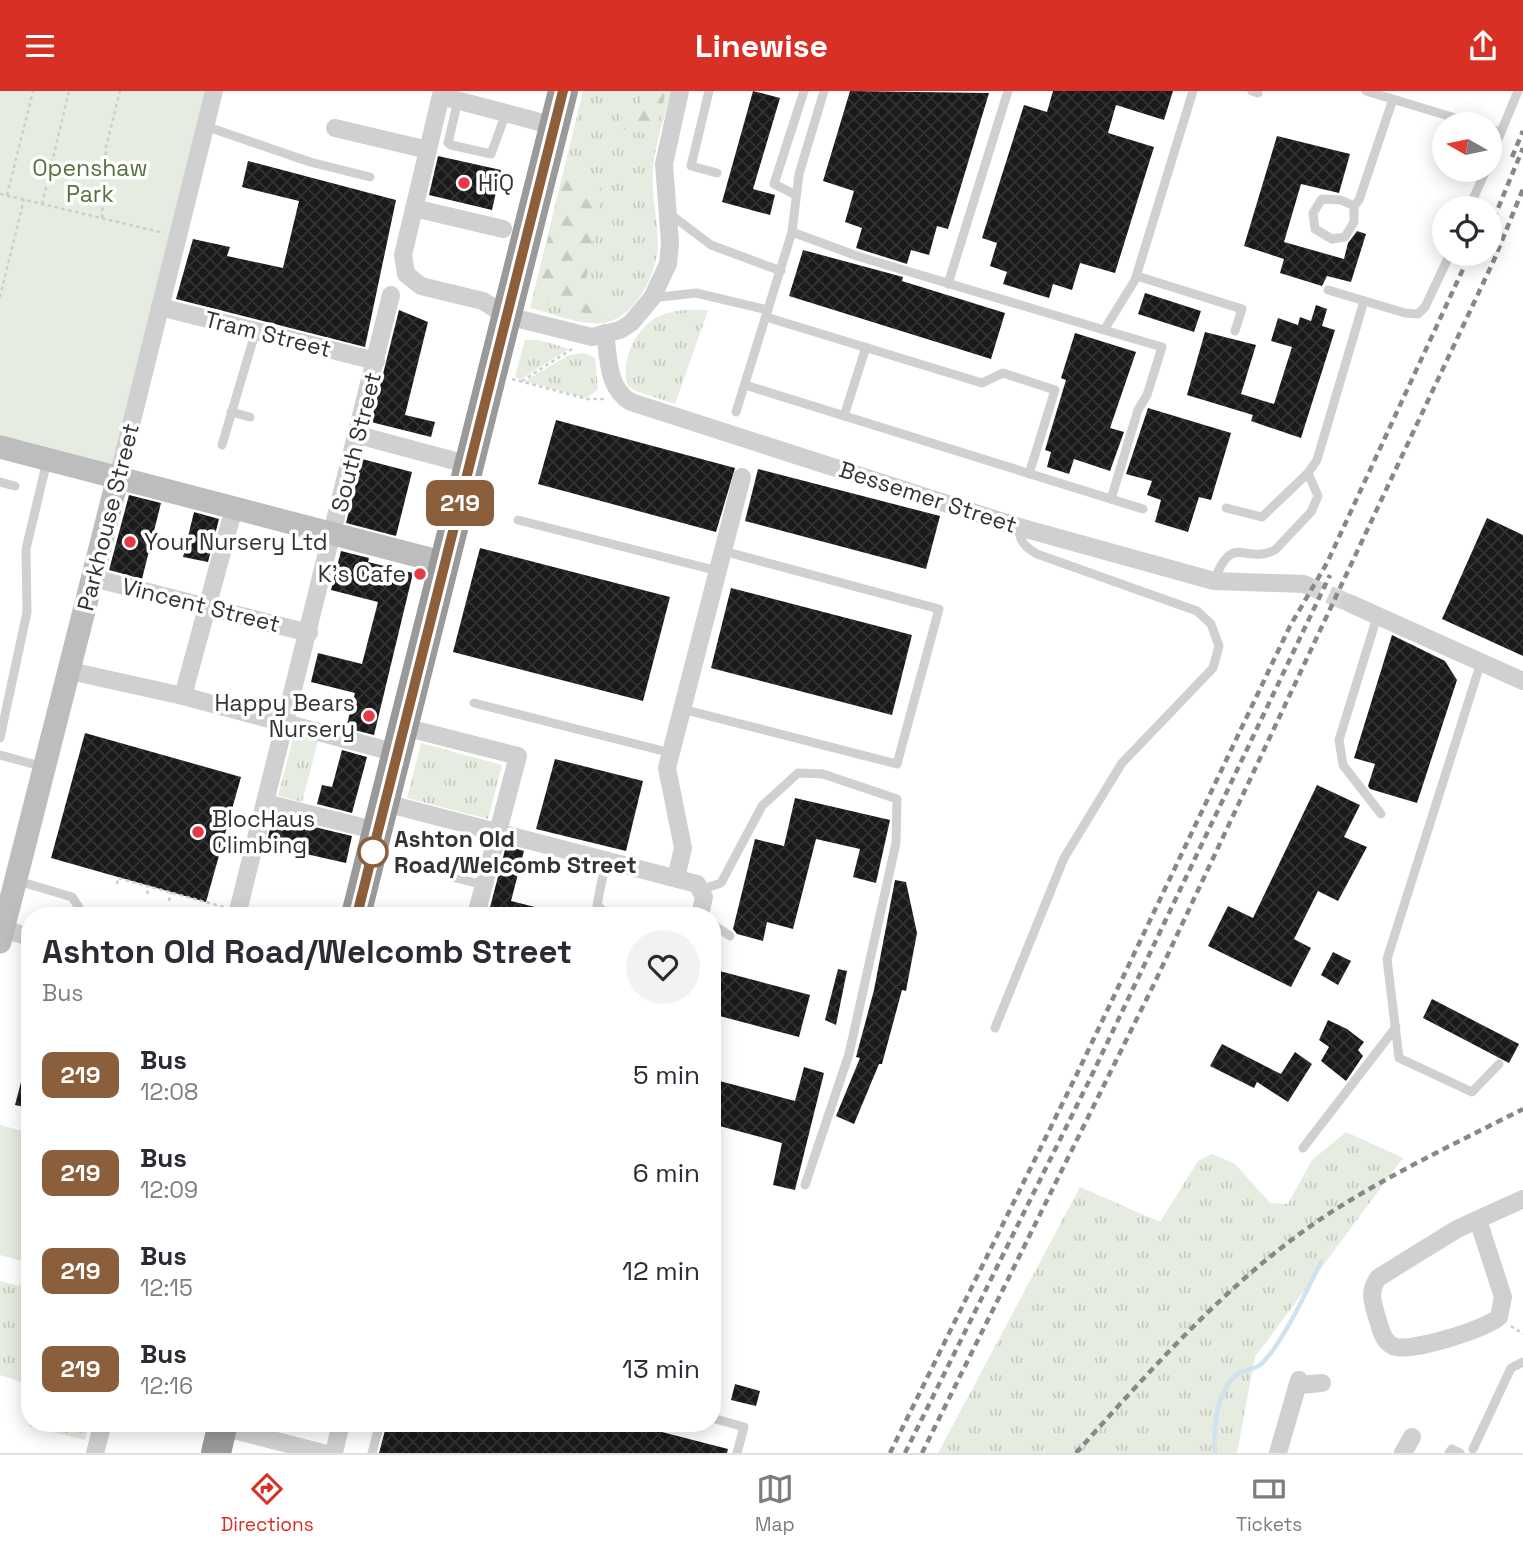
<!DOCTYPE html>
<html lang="en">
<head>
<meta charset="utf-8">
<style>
  :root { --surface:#fff; --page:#f2f2f3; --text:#2b2b33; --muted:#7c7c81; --line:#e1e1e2; --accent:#d93025 }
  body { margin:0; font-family:"Space Grotesk",sans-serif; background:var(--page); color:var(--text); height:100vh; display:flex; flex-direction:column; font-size:26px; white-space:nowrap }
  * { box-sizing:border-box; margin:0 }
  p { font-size:23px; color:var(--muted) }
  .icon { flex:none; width:38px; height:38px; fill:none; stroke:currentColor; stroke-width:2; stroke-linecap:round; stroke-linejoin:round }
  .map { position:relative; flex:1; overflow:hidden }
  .drawer { position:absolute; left:21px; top:816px; width:700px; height:525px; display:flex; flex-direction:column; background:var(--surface); border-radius:28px; box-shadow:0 4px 18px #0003 }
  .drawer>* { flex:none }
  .badge { padding:0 14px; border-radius:10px; font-size:24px; line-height:46px }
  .needle { width:46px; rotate:279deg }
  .controls { position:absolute; left:1432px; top:21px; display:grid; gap:14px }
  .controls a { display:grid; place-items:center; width:70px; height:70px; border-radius:50%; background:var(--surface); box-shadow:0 4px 18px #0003; font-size:35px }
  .map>.badge { position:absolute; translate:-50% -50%; box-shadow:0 0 0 4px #fff }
  .round { display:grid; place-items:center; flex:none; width:74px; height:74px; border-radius:37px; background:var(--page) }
  .head { display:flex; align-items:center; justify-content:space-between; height:119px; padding:0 21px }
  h1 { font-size:33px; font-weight:700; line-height:52px }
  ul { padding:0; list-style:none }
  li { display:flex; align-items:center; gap:21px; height:98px; padding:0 21px }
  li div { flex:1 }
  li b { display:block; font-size:26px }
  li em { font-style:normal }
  li .badge { min-width:77px; font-weight:700; text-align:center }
  header { display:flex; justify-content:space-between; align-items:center; height:91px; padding:0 21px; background:var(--accent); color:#fff; font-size:32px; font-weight:700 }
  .menu { display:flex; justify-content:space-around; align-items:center; height:98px; border-top:2px solid var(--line); background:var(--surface); font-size:19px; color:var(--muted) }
  .menu a { display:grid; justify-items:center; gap:4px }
  .menu .on { color:var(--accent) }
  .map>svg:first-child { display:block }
  .grass { fill:url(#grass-tufts) }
  .forest { fill:url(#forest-firs) }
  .park { fill:#e6ecdf }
  .garden { fill:url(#garden-dots) }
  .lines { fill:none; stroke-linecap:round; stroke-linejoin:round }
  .stream { stroke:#cfe2ee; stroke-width:4.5 }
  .building { fill:url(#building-cross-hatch) }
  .street-tunnel { stroke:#d6d6d6; stroke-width:18; stroke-dasharray:18 9; stroke-linecap:butt }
  .path { stroke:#cdcdcd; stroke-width:2.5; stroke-dasharray:3.5 3.5; stroke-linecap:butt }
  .lane { stroke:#d0d0d0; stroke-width:9 }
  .street { stroke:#d0d0d0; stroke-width:18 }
  .secondary { stroke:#bdbdbd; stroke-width:23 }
  .highway { stroke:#9a9a9a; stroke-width:30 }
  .rail { stroke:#888; stroke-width:4.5; stroke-dasharray:7 5; stroke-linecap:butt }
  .line-casing { stroke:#fff; stroke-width:16 }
  .line { stroke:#8b5e3c; stroke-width:10 }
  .poi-dot { fill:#e63946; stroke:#fff; stroke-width:2.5 }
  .stop-dot { fill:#fff; stroke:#8b5e3c; stroke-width:3.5 }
  .labels { text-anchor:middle; stroke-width:7; stroke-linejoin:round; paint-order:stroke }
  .park-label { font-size:23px; fill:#56703f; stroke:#fff }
  .poi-label { font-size:23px; fill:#333; stroke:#fff; text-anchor:start }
  .street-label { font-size:23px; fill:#333; stroke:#fff }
  .stop-label { font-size:23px; font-weight:bold; fill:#333; stroke:#fff; text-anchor:start }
</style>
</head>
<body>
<header><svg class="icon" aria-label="menu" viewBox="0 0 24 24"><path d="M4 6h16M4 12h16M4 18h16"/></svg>Linewise<svg class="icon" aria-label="share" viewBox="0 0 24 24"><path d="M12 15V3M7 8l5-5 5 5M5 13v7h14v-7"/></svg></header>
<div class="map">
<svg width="1523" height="1362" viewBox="0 0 1523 1362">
  <defs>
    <pattern id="grass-tufts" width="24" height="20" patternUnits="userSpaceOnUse" patternTransform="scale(1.75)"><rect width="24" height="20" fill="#e6ecdf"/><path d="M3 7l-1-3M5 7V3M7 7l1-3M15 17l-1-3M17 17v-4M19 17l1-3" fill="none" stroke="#c6cbc0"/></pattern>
    <pattern id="forest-firs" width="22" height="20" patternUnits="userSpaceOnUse" patternTransform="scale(1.75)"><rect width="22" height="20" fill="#e6ecdf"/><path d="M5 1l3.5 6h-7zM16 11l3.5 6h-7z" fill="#c6cbc0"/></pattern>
    <pattern id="garden-dots" width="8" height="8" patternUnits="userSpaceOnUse" patternTransform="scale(1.75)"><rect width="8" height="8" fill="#e6ecdf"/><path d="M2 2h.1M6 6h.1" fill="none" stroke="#c6cbc0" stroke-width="1.8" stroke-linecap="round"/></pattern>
    <pattern id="building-cross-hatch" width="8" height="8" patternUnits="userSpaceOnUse" patternTransform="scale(1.75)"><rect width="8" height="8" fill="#1a1a1a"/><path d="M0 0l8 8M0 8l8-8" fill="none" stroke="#333"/></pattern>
  </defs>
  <rect width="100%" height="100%" fill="#fff"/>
  <g class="grass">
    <path d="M583,0H671C665,25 655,52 653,78C651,103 658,128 658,153C657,183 636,226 604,232C581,235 552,222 530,217Z"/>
    <path d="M684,219H708L675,313L636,300L628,295C619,270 637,233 662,224C669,221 677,220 684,219Z"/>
    <polygon points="525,249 539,249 569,258 521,288 515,286"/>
    <polygon points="584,262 595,267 598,299 586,307 525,290 569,264"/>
    <polygon points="294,644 318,650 302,711 278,705"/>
    <polygon points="421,652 502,674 488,728 407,707"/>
    <polygon points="1346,1041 1403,1067 1255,1266 1237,1362 938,1362 1080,1096 1160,1131 1198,1070 1212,1063 1235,1073 1270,1112 1288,1113 1312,1069"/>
    <polygon points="27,1184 30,1185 30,1228 26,1244 30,1245 30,1294 0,1284 0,1190 19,1195"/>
  </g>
  <g class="forest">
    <polygon points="644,0 666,0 655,44 620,38 622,23 638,20"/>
    <polygon points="563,85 602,94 584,201 602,206 611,217 597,225 533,210"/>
  </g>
  <g class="park">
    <polygon points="0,0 205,0 113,376 0,347"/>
    <polygon points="0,1034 30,1042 30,1172 0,1164"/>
  </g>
  <polygon class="garden" points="30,1332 89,1332 85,1349 29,1335"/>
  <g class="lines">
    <path class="stream" d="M1215,1362C1213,1338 1216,1303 1235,1285C1241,1279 1253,1279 1260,1274C1281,1256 1308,1197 1321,1171"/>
  </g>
  <g class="building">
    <polygon points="753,0 780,7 753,98 775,104 770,124 722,111"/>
    <polygon points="850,0 989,2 948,138 937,135 929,164 911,159 907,173 856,157 862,137 845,131 854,100 823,90"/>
    <polygon points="1053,0 1173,0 1164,29 1116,14 1108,42 1154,56 1115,182 1080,172 1072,199 1053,193 1049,207 1003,193 1007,181 990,175 997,152 982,147 1024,14 1047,21"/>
    <polygon points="1277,45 1350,63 1339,102 1301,93 1284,151 1344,168 1348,152 1357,140 1366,143 1351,191 1327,185 1322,195 1280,182 1284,168 1244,155"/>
    <polygon points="438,65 501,79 492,119 429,104"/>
    <polygon points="248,70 396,109 365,256 176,208 193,148 230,156 227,165 283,177 299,110 242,96"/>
    <polygon points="803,159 903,186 902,190 1005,222 991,268 789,205"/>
    <polygon points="1145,202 1201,220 1194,241 1138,223"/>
    <polygon points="1316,214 1327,218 1322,235 1335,239 1301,347 1251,330 1253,324 1187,304 1205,241 1256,254 1241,303 1274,313 1292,256 1271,250 1278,227 1298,234 1300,226 1311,230"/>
    <polygon points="399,219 428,231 405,324 435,331 431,346 371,331"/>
    <polygon points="1075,242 1136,261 1110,337 1124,341 1110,380 1074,368 1069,383 1047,376 1051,361 1045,359 1066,289 1061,287"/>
    <polygon points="1148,317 1231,342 1211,409 1199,406 1188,441 1155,431 1161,409 1147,404 1152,390 1126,383"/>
    <polygon points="556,329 735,377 716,441 538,393"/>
    <polygon points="362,368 412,381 396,445 346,432"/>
    <polygon points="758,378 940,425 926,478 745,430"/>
    <polygon points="129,404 161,412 142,488 109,479"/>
    <polygon points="194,421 219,428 208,471 183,466"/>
    <polygon points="1487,427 1523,444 1523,565 1442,528"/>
    <polygon points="480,457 670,506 643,610 453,561"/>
    <polygon points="341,460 369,467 368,471 413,482 374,644 346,637 355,602 311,591 318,562 362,573 378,511 331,499"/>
    <polygon points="731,497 912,544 892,624 711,577"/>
    <polygon points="1392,544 1445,570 1457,589 1417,712 1370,698 1368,695 1375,673 1354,667"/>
    <polygon points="85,642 241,686 206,811 51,767"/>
    <polygon points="342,659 367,666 352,722 317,713 322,694 332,696"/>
    <polygon points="555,668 643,690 626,760 536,738"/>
    <polygon points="1317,694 1360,714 1344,746 1367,756 1338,810 1318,800 1294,848 1311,857 1291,896 1208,855 1228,815 1253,827"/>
    <polygon points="795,707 890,729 876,792 853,786 860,758 816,748 793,838 767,831 763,850 737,843 733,838 755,748 784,755"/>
    <polygon points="273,726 352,745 346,772 266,754"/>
    <polygon points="506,755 524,760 511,810 551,820 551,824 488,824"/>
    <polygon points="895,789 906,791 917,842 906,900 902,899 882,973 879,973 854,1033 836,1025 860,967 856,966 874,899"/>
    <polygon points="1333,861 1351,870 1338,894 1321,884"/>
    <polygon points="712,878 810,904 799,946 712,923"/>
    <polygon points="838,878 847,880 836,934 825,929"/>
    <polygon points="1432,908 1519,953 1509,972 1423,927"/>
    <polygon points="1328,929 1347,938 1364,951 1358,959 1363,965 1346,990 1321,970 1329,956 1319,949"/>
    <polygon points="1222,953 1281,983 1295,961 1312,973 1288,1011 1257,991 1254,997 1210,975"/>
    <polygon points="26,972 30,972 30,1017 15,1014"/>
    <polygon points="804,976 824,982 795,1099 773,1094 782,1052 712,1033 712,988 795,1010"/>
    <polygon points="735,1293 760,1300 756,1315 731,1309"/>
    <polygon points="387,1332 627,1332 728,1358 727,1362 379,1362"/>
  </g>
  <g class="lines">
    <polyline class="street-tunnel" points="1304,493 1349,512"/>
    <g class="path">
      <polyline points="0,103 164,142"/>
      <polyline points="7,104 33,0"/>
      <polyline points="42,113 69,0"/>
      <polyline points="102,127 106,56 120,0"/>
      <polyline points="0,206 24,108"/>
      <polyline points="512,288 587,308 604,308"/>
      <polyline points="522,290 572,258"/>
      <polyline points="117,793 118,787 224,816"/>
      <polyline points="147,803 149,796"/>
      <polyline points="169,810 171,802"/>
      <polyline points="1511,1235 1523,1243"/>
    </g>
    <g class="lane">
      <polyline points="709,0 691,75 717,82"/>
      <polyline points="1252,0 1258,2"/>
      <polyline points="1366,0 1475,33"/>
      <polyline points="458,9 448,52 451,54 491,63 506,22"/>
      <polyline points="205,35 310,71 370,86"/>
      <polyline points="1489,38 1501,41"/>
      <polyline points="1489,70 1518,0"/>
      <polyline points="796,104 774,93 804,0"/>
      <polyline points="1354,115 1354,131 1345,146 1332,148 1315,138 1313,122 1322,108 1341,109 1354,115 1359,109 1393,8"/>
      <polyline points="1469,117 1486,79"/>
      <polyline points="670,123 711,154 781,180"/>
      <polyline points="792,141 860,166 1104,239 1135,189 1193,0"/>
      <polyline points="1137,185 1242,218 1235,240"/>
      <polyline points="948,193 1008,0"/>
      <polyline points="1328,199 1405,222 1418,223 1425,216 1450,163"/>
      <polyline points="652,207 696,202 768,219"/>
      <polyline points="766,226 982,292 1003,282 1055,299 1029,383"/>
      <polyline points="1104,239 1162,256 1147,304 1138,319 1111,408"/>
      <polyline points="745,294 1143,418"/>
      <polyline points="231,321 250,326"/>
      <polyline points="736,321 792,141 799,83 824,0"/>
      <polyline points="844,325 866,256"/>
      <polyline points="222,354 256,239"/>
      <polyline points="0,391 15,395"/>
      <polyline points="1226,417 1262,426 1308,382 1317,369 1364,210"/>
      <polyline points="518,429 718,480"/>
      <path d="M1214,490C1233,440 1244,474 1275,459L1311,421L1318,405L1308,382"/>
      <polyline points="1377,526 1339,649 1343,674 1381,723"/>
      <polyline points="1481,571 1387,868 1399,967 1472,1001 1499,973"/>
      <polyline points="474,612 671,662"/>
      <polyline points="682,618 897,673 939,518 723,460"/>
      <polyline points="0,647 27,521 26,458 47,370"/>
      <polyline points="0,664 44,676"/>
      <polyline points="606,769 597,814 608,824"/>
      <polyline points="452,786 484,794"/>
      <polyline points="18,790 72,806 84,824"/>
      <polyline points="700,799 721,792 762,715 798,682 823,683 897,708 896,752 849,963 805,1094"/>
      <polyline points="712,833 730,845"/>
      <path d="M995,937L1064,767L1122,672L1213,577L1219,555L1211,533L1197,520L1037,463C1025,456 1019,450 1019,436"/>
      <polyline points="1303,1057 1396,936"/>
      <polyline points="712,1327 744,1336 737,1362"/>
      <polyline points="1473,1358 1511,1277 1523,1271"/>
      <polyline points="372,1362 380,1332"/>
      <polyline points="1449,1362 1452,1358 1460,1362"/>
    </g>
    <g class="street">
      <polyline points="442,0 403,164 406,183 421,195 483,210 507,225 592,246 620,239 631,232 652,207 668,173 670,152 664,73 680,0"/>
      <polyline points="441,5 555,35"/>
      <polyline points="335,37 428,59"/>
      <polyline points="414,117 503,138"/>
      <polyline points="160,216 376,270"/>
      <path d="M605,242C609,268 607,297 631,311L1019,436L1214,490L1304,493"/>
      <polyline points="358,344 470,374"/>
      <polyline points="118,386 214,0"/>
      <polyline points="93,487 309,542"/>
      <polyline points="1349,512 1523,590"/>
      <polyline points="70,580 183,605 397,662"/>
      <polyline points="183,605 234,417"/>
      <polyline points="404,636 518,665 476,824"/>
      <polyline points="265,712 378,740"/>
      <polyline points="385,712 697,793 704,806 700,824"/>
      <polyline points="676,787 683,757 667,677 742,386"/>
      <polyline points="237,824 391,204"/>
      <polyline points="3,838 30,846"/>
      <path d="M1478,1129L1503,1206L1499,1226C1487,1238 1406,1263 1393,1255C1381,1249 1380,1234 1376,1223C1372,1209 1369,1200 1378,1187L1457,1138L1523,1108"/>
      <polyline points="1300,1294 1322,1292"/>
      <polyline points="222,1336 323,1362"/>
      <polyline points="95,1362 103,1332"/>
      <polyline points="334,1362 341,1332"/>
      <polyline points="1278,1362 1299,1289"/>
      <polyline points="1403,1362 1412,1346"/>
    </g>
    <g class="secondary">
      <polyline points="0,356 445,472"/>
      <polyline points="0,851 118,386"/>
    </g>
    <g class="highway">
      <polyline points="356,824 563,0"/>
      <polyline points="216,1362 223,1332"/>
    </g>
    <g class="rail">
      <polyline points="1512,66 1523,40"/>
      <polyline points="1489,139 1523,57"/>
      <polyline points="890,1362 1076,985 1290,535 1327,472 1470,163"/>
      <polyline points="905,1362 1089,990 1330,484"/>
      <polyline points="922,1362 1154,893 1494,169 1523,98"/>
      <path d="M1076,1362C1158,1271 1242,1174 1349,1110C1405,1076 1464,1048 1523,1018"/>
    </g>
  </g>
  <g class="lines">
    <g class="line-casing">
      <polyline id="line" points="357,824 563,0"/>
    </g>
    <use href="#line" class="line"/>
  </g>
  <g class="poi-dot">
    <circle cx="464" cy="92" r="7"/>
    <circle cx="130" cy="451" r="7"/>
    <circle cx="420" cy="483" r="7"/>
    <circle cx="369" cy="625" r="7"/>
    <circle cx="198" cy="741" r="7"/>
  </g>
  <circle class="stop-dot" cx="373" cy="761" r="14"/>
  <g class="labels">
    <g class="park-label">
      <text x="90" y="85">Openshaw<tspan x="90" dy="26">Park</tspan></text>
    </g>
    <g class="poi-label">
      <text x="478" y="100">HiQ</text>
      <text x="144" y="459">Your Nursery Ltd</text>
      <text x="406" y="491" text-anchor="end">K's Cafe</text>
      <text x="355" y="620" text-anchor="end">Happy Bears<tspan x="355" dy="26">Nursery</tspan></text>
      <text x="212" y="736">BlocHaus<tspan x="212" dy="26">Climbing</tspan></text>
    </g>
    <g class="street-label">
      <text transform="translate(268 243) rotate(14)" y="8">Tram Street</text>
      <text transform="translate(356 351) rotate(-76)" y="8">South Street</text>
      <text transform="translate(928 406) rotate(18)" y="8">Bessemer Street</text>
      <text transform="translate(108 426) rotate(-76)" y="8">Parkhouse Street</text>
      <text transform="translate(201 514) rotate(14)" y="8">Vincent Street</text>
    </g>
    <g class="stop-label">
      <text x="394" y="756">Ashton Old<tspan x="394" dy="26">Road/Welcomb Street</tspan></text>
    </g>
  </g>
</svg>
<div class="controls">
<a><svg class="needle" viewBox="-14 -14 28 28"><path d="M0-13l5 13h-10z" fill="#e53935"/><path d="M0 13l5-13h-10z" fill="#7c7c81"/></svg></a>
<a><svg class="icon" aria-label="locate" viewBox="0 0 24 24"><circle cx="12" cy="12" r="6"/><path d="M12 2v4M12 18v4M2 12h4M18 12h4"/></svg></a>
</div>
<b class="badge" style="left:460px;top:412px;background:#8b5e3c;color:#fff">219</b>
<section class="drawer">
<div class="head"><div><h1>Ashton Old Road/Welcomb Street</h1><p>Bus</p></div><a class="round"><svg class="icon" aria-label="heart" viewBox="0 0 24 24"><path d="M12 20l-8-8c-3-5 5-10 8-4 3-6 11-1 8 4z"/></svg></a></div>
<ul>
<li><span class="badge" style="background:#8b5e3c;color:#fff">219</span><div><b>Bus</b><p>12:08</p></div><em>5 min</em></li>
<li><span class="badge" style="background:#8b5e3c;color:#fff">219</span><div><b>Bus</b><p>12:09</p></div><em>6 min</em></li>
<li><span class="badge" style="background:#8b5e3c;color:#fff">219</span><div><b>Bus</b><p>12:15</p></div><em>12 min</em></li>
<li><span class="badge" style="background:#8b5e3c;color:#fff">219</span><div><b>Bus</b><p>12:16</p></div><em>13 min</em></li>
</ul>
</section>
</div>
<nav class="menu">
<a class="on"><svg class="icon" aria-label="directions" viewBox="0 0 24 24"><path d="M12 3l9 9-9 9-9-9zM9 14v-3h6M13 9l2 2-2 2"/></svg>Directions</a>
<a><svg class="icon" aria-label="map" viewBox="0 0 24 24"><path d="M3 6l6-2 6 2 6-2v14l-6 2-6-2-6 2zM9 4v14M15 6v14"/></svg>Map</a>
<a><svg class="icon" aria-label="tickets" viewBox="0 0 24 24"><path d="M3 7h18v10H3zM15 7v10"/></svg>Tickets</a>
</nav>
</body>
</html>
